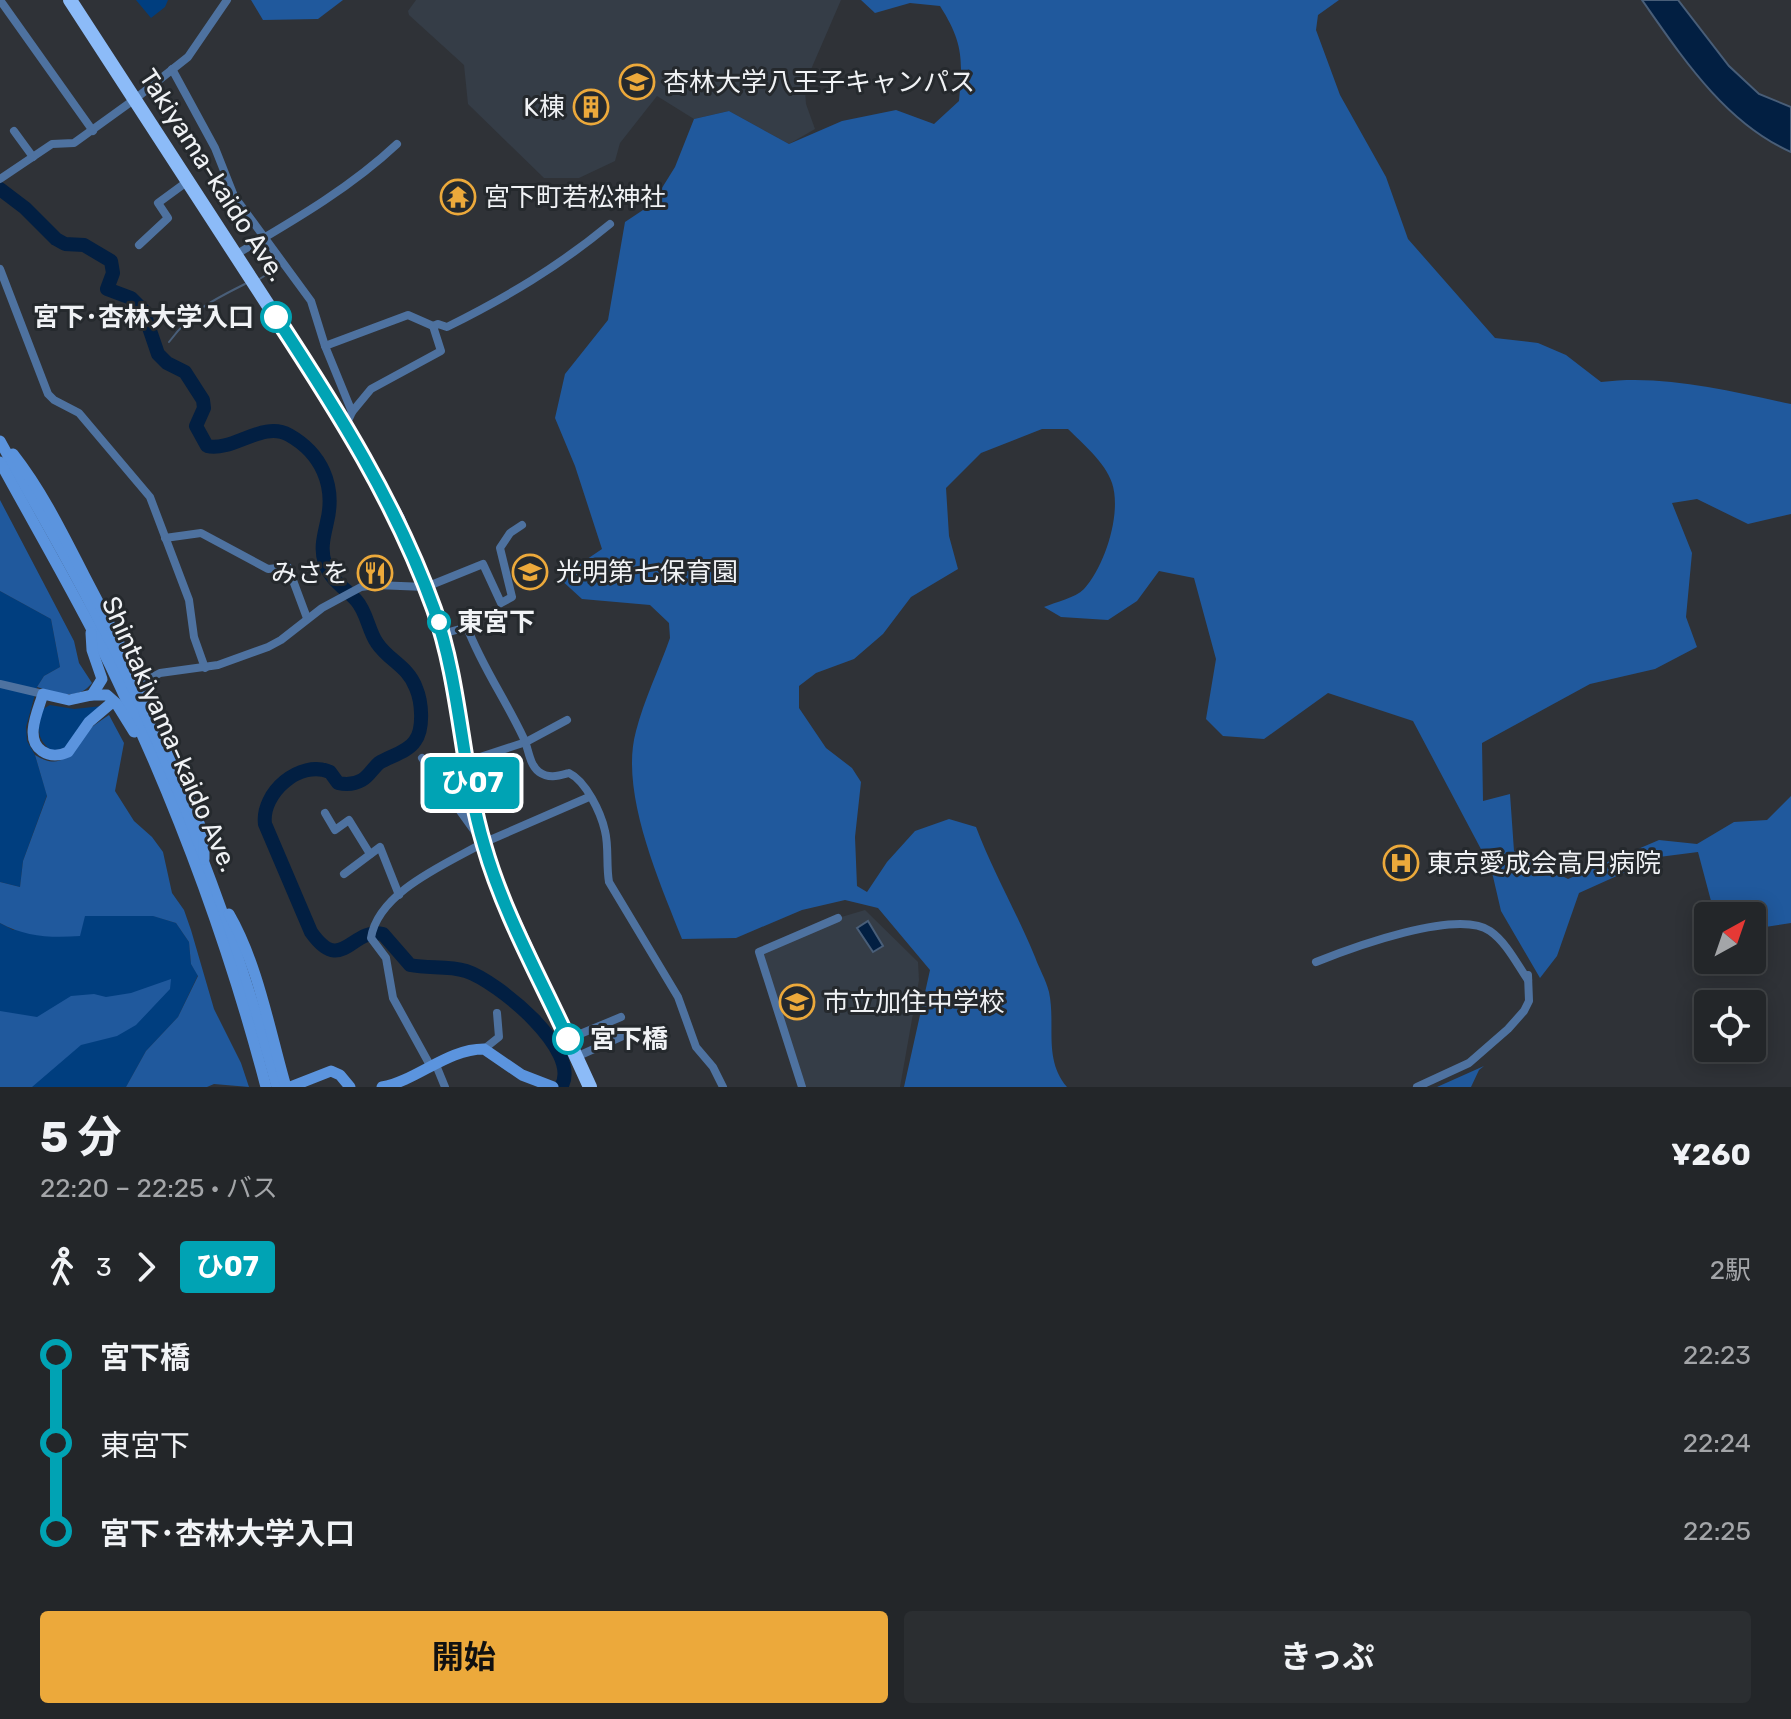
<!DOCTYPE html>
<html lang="ja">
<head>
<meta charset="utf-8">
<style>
  :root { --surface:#232629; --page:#2b2e31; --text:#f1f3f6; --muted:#a3a5a8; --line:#404346; --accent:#eca93b }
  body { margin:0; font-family:Rubik,"Noto Sans JP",sans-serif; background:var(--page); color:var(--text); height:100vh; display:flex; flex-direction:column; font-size:30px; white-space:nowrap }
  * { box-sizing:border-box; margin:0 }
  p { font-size:26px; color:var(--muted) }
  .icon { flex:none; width:44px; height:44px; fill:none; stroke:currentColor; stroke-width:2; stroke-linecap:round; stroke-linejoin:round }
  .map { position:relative; height:1087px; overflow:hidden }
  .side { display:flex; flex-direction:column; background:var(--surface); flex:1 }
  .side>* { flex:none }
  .badge { padding:0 16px; border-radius:6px; font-size:28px; line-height:52px }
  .needle { width:52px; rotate:40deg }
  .buttons { position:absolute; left:1694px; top:902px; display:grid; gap:16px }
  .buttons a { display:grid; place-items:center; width:72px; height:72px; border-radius:8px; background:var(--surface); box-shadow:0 4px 20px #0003,0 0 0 2px var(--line); font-size:40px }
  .map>.badge { position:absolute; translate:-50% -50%; box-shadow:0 0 0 4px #fff }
  .legs { display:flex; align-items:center; gap:12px; height:88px; padding:0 40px; font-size:26px }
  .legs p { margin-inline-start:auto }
  .head { display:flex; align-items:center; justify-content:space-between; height:136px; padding:0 40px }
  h1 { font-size:44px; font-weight:700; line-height:60px }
  .cta { display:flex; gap:16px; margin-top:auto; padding:16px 40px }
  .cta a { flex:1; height:92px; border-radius:8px; background:var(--accent); color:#111; font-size:32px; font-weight:700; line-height:92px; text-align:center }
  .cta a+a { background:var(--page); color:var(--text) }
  ul { padding:0 40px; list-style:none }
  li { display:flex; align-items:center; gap:28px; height:88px; font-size:30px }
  li i { display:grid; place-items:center; width:12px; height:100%; margin:0 10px; background:currentColor }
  li i::after { content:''; width:20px; height:20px; margin:-10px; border:6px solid; border-radius:50%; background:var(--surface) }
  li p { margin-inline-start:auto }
  li:first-child i { background:linear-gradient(#0000 50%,currentColor 0) }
  li:last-child i { background:linear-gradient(currentColor 50%,#0000 0) }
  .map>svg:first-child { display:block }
  .built { fill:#353d47 }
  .green { fill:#003e7f }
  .forest { fill:#20599d }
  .water { fill:#021f42; stroke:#495e78; stroke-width:2 }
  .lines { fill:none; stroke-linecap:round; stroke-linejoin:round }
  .stream { stroke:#495e78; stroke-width:2 }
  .river { stroke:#021f42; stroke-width:14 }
  .minor { stroke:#4e72a0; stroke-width:8 }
  .secondary { stroke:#5b94de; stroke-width:11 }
  .trunk { stroke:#8cbbf8; stroke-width:14 }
  .line-1-casing { stroke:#fff; stroke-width:18 }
  .line-1 { stroke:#00a3b4; stroke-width:12 }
  .stop-1-dot { fill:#fff; stroke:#00a3b4; stroke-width:4 }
  .labels { text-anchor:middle; stroke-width:6; stroke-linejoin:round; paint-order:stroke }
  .poi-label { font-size:26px; fill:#f0f2f5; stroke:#25292d; text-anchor:start }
  .street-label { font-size:26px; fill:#f0f2f5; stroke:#25292d }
  .stop-label { font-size:26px; font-weight:bold; fill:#f0f2f5; stroke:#25292d; text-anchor:start }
</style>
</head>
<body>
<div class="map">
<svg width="1791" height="1087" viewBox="0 0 1791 1087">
  <rect width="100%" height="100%" fill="#2f3237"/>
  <g class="built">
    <polygon points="416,0 841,0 809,74 805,90 806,104 815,129 789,144 729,111 694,119 657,96 620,143 615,161 579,178 544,178 468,104 464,65 409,15 408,11"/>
    <polygon points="865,910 918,962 919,980 900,1087 802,1087 762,950 838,918"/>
  </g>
  <g class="green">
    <polygon points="136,0 168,0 165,7 151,18"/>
    <polygon points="0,591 51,619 60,667 44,676 37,687 26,727 27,741 35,755 47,795 23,861 20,887 0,882"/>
    <path d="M50,705L74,709L102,706L65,748L52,751C35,738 38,727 43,709Z"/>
    <polygon points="84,916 154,916 176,923 189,942 191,964 198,975 178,1017 146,1051 126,1087 0,1087 0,923 13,930"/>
  </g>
  <g class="forest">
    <polygon points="251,0 343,0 318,19 263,20"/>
    <path d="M861,0H1339L1318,15L1316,30L1340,95L1386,177L1408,239L1495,338L1538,343L1566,355L1601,382C1664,374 1729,391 1791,404V514L1748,524L1697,499L1672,503L1692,553L1686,617L1697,647L1655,669L1590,684L1482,743L1483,801L1510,794L1514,851L1568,879L1659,840L1697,844L1734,822L1767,820L1791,796V923L1752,929V916H1715L1698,852L1659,857L1579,893L1557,956L1540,978L1501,911L1491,868L1413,721L1328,693L1264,739L1223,736L1206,719L1216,659L1194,578L1159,571L1137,601L1108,620L1061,617L1044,607C1056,602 1075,598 1084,589C1105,566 1122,513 1112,483C1105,462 1083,444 1068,429H1042L981,453L946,488L949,536L958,569L911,597L883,634L854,659L816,673L799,686V708L826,748L852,768L861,782L855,837L857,886L867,892L887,862L915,831L949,819L976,827C993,872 1017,913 1035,957C1039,968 1046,980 1049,992C1056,1025 1043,1059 1067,1087H904L930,970L878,908L845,900L802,910L736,938L682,939C660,883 619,792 636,731C644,700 659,669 670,638L669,623L650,605L582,599L559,578L602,549L575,466L555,418L565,374L608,320L625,222L652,204L675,167L694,119L729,111L789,144L842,121L896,110L934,124L959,101C963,59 963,42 940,6L910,3L875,13Z"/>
    <path d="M0,500L74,641L79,663L92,683C78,701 57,693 37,687L44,676L60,667L51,619L0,591Z"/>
    <path d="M109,715L124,743L115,791L134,821L152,837L163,852L172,893L184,910L191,930L214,1009L241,1063L249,1087L214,1084L207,1087H126L146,1051L178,1017L198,976L191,964L189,942L176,923L153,916H85L80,936C51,938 26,937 0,923V882L20,887L23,861L47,796L35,755C67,775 74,744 92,727C97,723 103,719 109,715Z"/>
    <polygon points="171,979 170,989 136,1025 117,1036 81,1045 32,1087 0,1087 0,1011 37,1017 71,996 94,994 106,997 131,993"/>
    <polygon points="1484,1066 1479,1070 1471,1087 1437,1087"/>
  </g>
  <g class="water">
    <path d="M1642,0H1678L1729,66L1759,94L1791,107V152C1725,123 1682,57 1642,0Z"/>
    <polygon points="868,921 883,946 873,952 857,928"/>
  </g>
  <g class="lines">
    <g class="stream">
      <polyline points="258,280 280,266"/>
      <path d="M169,342C194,309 209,302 245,284"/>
    </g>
    <path class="river" d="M0,189L25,208L56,239L65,244L84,245L111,261L113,273L107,289L131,298L143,310L158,354L167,363L185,372L203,400L204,408L196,426L207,446C233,452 263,420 289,435C321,453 336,485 327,522C324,536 320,549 325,563C330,580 345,588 356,600C367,612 368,630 377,643C389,661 408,666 416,688C422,702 424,729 415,741C408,752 390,756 379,763C373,768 369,776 362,780C355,784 347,785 338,783L330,772C300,759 261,793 265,824L311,932C342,976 351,927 383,934L410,965C429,969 447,965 466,971C497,981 583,1051 561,1087"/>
    <g class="minor">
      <polyline points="0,0 93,131"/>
      <polyline points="172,69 215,148 234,196 311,301 325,346 352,412 346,425"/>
      <polyline points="14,131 33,157"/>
      <polyline points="0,179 52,144 74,143 135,99 188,57 227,0"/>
      <polyline points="139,245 168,218 158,203 188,181"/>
      <path d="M235,255C291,222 349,189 397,144"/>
      <polyline points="0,269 48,394 54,400 79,413 150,497 189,600 194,637 205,668"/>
      <polyline points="325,346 408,315 433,326"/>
      <path d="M352,412L371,389L441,351L433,326L438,324L447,327C507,297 558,267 610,224"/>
      <polyline points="165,538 201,533 268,569 288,567 307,618"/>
      <path d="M442,634L467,627C482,667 506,700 524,739C529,750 529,764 539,772C549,779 558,776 569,773C586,781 601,813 605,831C609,847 606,865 609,882L678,997L696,1047L713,1067L723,1087"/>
      <polyline points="0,684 43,694"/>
      <polyline points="140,684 160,673 218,665 268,647 281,640 322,608 361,587 375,585 426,587 483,564 501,603 512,597 500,548 510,533 522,525"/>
      <path d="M422,758L483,843C446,864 378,892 371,938L386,958L393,998L431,1067"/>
      <polyline points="468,761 526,742 567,720"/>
      <polyline points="325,813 335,830 349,820 370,854"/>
      <polyline points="483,843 589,797"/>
      <polyline points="344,874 380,847 399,895"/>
      <path d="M1316,962C1351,948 1458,908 1490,931C1506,942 1517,964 1528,980"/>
      <polyline points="568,1039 621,1017"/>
      <polyline points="484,1049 499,1037 497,1013"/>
      <polyline points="576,1057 625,1035"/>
      <polyline points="436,1065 445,1087"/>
      <polyline points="802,1087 759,952 838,918"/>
      <polyline points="1417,1087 1469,1063 1508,1029 1524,1011 1529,1001 1528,975"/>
    </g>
    <g class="secondary">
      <path d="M0,441C35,505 73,567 105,633C175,779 235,930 277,1087"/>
      <path d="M13,454C42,491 63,534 84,575C129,660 170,746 204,836V859"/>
      <path d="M0,462C37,530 76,596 110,665C175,800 228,942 266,1087"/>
      <polyline points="91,633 92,650 102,679 92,695"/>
      <path d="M109,705L89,722L68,752C59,756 51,757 42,751C24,739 38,711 43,694L69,700L92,695H107L116,703L134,732"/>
      <path d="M229,914C258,964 270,1032 286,1087"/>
      <polyline points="290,1087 331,1071 340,1075 350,1087"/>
      <path d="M382,1087C418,1080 447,1049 484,1049L522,1075L553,1087"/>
    </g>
    <polyline class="trunk" points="70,0 346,425 398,519 419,569 442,634 483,843 496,882 590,1087"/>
  </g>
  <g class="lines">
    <g class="line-1-casing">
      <path id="line-1" d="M276,317C337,410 396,503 434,609C461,685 461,768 484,845C503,912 539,976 568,1039"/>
    </g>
    <use href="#line-1" class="line-1"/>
  </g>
  <defs>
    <g id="university-ring" transform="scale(1.8)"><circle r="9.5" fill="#25292d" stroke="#eca93b" stroke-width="1.5"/><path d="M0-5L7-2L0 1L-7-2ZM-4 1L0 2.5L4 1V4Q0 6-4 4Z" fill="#eca93b"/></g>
    <g id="building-ring" transform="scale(1.8)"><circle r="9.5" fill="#25292d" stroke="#eca93b" stroke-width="1.5"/><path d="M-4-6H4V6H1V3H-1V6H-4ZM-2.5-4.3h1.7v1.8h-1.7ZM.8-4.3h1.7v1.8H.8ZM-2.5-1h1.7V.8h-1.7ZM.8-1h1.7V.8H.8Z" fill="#eca93b"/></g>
    <g id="temple-ring" transform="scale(1.8)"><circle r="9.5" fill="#25292d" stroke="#eca93b" stroke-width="1.5"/><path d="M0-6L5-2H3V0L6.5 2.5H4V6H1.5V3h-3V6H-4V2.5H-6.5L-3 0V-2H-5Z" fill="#eca93b"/></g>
    <g id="school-ring" transform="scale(1.8)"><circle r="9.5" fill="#25292d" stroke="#eca93b" stroke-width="1.5"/><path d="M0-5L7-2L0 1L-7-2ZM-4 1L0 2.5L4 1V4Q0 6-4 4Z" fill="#eca93b"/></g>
    <g id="restaurant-ring" transform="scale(1.8)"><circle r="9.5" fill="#25292d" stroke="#eca93b" stroke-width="1.5"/><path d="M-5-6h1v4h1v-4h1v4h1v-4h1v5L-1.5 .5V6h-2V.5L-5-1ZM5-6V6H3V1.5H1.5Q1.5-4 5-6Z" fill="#eca93b"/></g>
    <g id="hospital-ring" transform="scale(1.8)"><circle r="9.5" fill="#25292d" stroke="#eca93b" stroke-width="1.5"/><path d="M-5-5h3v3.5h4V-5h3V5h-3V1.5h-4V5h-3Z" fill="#eca93b"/></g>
  </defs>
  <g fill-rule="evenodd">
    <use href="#university-ring" x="637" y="82"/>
    <use href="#building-ring" x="591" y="107"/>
    <use href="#temple-ring" x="458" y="197"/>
    <use href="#school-ring" x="530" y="572"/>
    <use href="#restaurant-ring" x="375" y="573"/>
    <use href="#hospital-ring" x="1401" y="863"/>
    <use href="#school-ring" x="797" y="1002"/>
  </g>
  <g class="stop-1-dot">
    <circle cx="276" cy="317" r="14"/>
    <circle cx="439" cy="622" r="10"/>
    <circle cx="568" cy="1039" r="14"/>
  </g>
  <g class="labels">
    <g class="poi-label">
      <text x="663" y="91">杏林大学八王子キャンパス</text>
      <text x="565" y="116" text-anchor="end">K棟</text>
      <text x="484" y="206">宮下町若松神社</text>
      <text x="556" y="581">光明第七保育園</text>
      <text x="349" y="582" text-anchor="end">みさを</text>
      <text x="1427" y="872">東京愛成会高月病院</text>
      <text x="823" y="1011">市立加住中学校</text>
    </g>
    <g class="street-label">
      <text transform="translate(213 175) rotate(57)" y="9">Takiyama-kaido Ave.</text>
      <text transform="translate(170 734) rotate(66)" y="9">Shintakiyama-kaido Ave.</text>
    </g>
    <g class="stop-label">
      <text x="254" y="326" text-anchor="end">宮下･杏林大学入口</text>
      <text x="457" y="631">東宮下</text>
      <text x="590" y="1048">宮下橋</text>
    </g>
  </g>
</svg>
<div class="buttons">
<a><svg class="needle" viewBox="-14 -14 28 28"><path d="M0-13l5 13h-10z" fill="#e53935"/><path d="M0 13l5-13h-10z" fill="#a3a5a8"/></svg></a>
<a><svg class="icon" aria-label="locate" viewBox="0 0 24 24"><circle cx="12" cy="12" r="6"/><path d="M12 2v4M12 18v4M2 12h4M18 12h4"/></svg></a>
</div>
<b class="badge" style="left:472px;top:783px;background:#00a3b4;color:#fff">ひ07</b>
</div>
<section class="side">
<div class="head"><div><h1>5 分</h1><p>22:20 – 22:25 · バス</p></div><b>¥260</b></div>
<div class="legs"><svg class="icon" aria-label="walk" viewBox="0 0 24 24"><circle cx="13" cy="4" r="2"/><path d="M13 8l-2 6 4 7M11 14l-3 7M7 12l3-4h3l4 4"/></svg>3<svg class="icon" aria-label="forward" viewBox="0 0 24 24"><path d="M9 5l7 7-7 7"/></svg><b class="badge" style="background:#00a3b4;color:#fff">ひ07</b><p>2駅</p></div>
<ul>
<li><i style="color:#00a3b4"></i><b>宮下橋</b><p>22:23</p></li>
<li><i style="color:#00a3b4"></i><span>東宮下</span><p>22:24</p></li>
<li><i style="color:#00a3b4"></i><b>宮下･杏林大学入口</b><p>22:25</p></li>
</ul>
<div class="cta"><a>開始</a><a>きっぷ</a></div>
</section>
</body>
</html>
